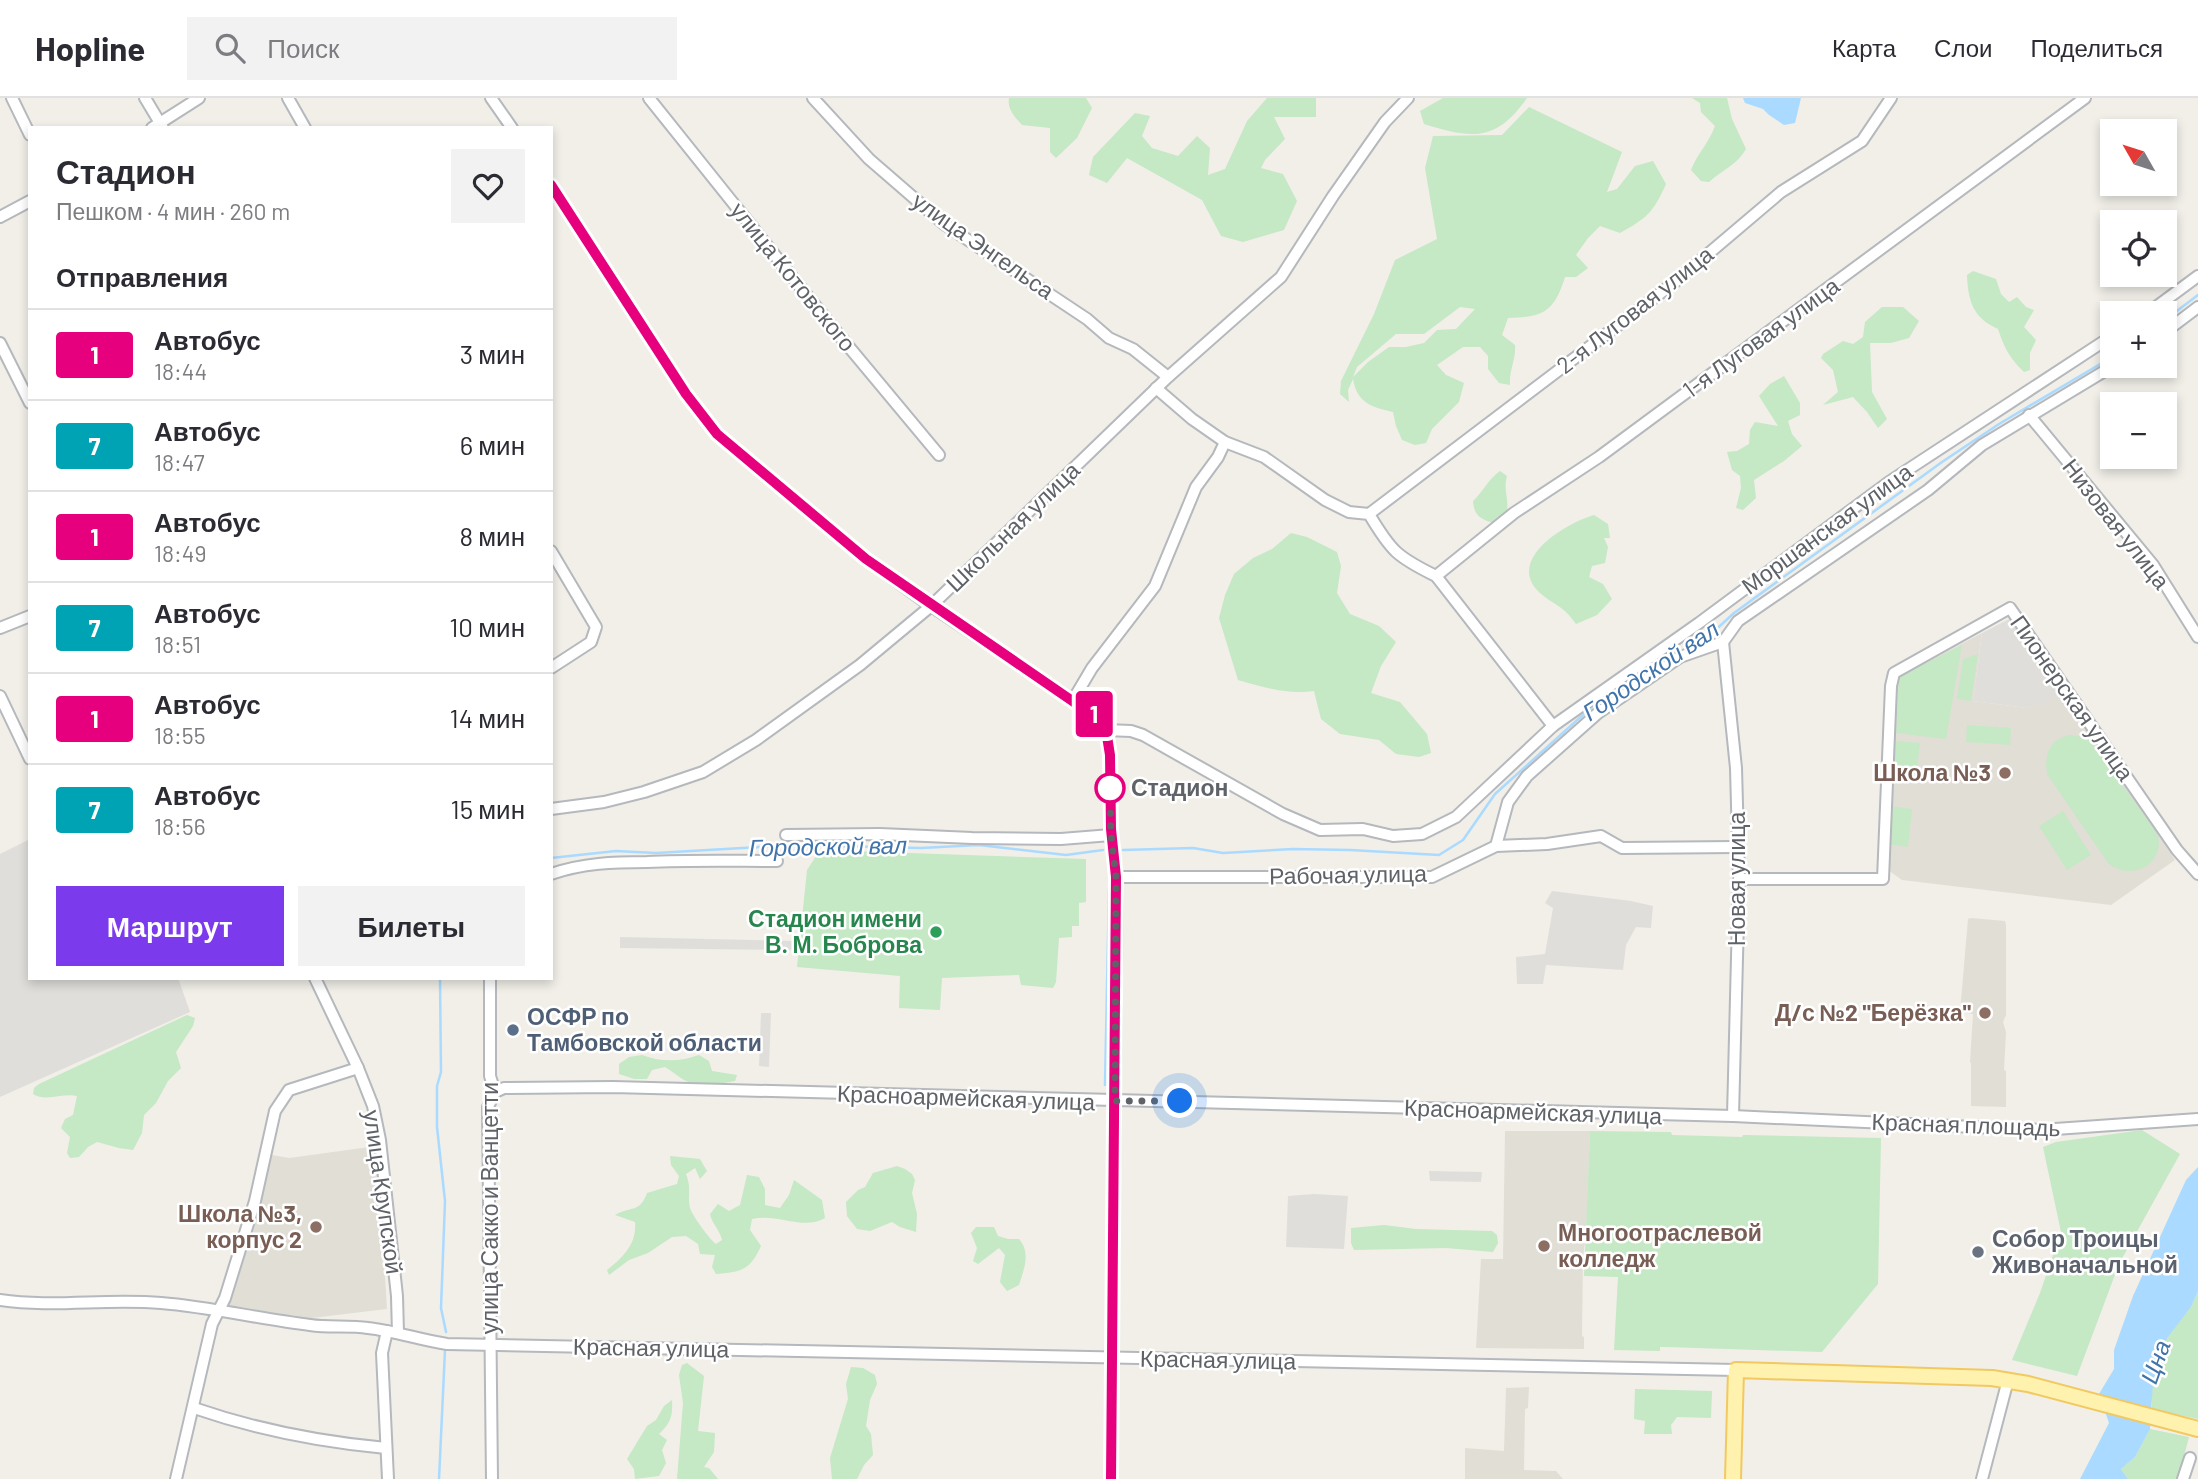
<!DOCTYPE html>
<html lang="ru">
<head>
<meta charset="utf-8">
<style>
  :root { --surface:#fff; --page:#f2f2f3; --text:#2b2b33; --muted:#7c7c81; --line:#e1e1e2; --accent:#7c3aed }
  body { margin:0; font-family:Barlow,sans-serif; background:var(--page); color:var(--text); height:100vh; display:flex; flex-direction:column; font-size:26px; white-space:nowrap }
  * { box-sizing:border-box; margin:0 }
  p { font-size:23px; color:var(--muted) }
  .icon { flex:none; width:38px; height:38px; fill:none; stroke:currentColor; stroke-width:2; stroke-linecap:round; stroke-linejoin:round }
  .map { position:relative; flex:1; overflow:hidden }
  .details { position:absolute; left:28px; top:28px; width:525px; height:854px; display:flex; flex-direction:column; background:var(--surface); border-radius:0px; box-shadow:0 4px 10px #0003 }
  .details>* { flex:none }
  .badge { padding:0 14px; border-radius:5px; font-size:24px; line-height:46px }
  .needle { width:46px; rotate:309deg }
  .controls { position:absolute; left:2100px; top:21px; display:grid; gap:14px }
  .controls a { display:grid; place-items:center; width:77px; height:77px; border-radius:0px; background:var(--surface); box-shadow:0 4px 10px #0003; font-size:35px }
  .you { position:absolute; width:35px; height:35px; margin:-18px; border:5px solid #fff; border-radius:50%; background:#1a73e8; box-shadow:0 0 0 10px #1a73e833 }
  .map>.badge { position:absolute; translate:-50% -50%; box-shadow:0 0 0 4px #fff }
  h2 { padding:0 28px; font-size:26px; line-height:63px }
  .round { display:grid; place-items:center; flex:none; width:74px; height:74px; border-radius:0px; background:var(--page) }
  .headline { display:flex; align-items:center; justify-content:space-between; height:119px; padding:0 28px }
  h1 { font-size:33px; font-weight:700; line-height:52px }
  .button { display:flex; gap:14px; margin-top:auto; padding:14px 28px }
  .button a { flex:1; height:80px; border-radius:0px; background:var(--accent); color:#fff; font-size:28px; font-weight:700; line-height:80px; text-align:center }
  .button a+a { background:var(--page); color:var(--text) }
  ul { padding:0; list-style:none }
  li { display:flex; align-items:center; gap:21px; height:91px; padding:0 28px; border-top:2px solid var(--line) }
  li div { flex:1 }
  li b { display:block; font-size:26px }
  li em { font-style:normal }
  li .badge { min-width:77px; font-weight:700; text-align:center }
  header { display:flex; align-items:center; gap:42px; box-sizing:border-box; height:98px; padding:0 35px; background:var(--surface); border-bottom:2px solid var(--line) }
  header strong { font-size:33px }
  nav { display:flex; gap:38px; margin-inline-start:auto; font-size:24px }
  .search { width:490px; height:63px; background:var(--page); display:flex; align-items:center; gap:18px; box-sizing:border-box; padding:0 24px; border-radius:0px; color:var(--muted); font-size:26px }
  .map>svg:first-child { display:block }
  .industrial { fill:#e0deda }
  .education { fill:#e1ded6 }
  .green { fill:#c5e8c5; fill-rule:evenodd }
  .water { fill:#aadaff }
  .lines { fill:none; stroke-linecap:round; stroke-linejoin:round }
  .stream { stroke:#aadaff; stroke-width:2.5 }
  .minor-casing { stroke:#b5b8bc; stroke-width:14 }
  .major-casing { stroke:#f2c960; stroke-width:18 }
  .minor { stroke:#fff; stroke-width:10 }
  .major { stroke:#fff2af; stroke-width:14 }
  .line-casing { stroke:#fff; stroke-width:16 }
  .line { stroke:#e6007e; stroke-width:10 }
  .walk { stroke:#5f6368; stroke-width:7; stroke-dasharray:0 12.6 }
  .education-dot { fill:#8d6e63; stroke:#fff; stroke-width:2.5 }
  .stop-dot { fill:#fff; stroke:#e6007e; stroke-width:3.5 }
  .leisure-dot { fill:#2e9e5b; stroke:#fff; stroke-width:2.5 }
  .service-dot { fill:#5c6f8a; stroke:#fff; stroke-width:2.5 }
  .worship-dot { fill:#6b7280; stroke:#fff; stroke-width:2.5 }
  .labels { text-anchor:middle; stroke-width:5; stroke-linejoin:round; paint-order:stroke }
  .street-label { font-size:23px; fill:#5f6368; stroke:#fff }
  .education-label { font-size:23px; font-weight:bold; fill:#785e54; stroke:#fff; text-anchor:end }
  .stop-label { font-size:23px; font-weight:bold; fill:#5f6368; stroke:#fff; text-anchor:start }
  .leisure-label { font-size:23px; font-weight:bold; fill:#27864d; stroke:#fff; text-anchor:end }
  .service-label { font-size:23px; font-weight:bold; fill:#4e5e75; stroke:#fff; text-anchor:start }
  .worship-label { font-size:23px; font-weight:bold; fill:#5b616d; stroke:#fff; text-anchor:start }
  .water-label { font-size:24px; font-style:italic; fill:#4174aa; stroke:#fff }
</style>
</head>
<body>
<header>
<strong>Hopline</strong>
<div class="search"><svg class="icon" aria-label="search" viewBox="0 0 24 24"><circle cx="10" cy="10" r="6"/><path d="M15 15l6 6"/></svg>Поиск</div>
<nav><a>Карта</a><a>Слои</a><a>Поделиться</a></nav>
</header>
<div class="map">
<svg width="2198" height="1381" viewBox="0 0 2198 1381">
  <rect width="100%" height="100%" fill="#f1efe8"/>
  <g class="industrial">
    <polygon points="2011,520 2064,597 2060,600 2027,610 1973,603 1982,535"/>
    <polygon points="30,741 30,880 178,880 190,914 0,999 0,756"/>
    <polygon points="1552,793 1631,803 1653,808 1651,830 1636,829 1626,847 1623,872 1546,867 1543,886 1517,886 1516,859 1545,856 1553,810 1545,805"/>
    <polygon points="620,839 795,843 795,852 620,850"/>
    <polygon points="761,915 771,915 769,969 759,968"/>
    <polygon points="1429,1073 1482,1074 1481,1084 1430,1083"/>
    <polygon points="1314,1096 1348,1098 1344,1151 1286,1149 1288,1098"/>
  </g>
  <g class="education">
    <polygon points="1982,535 1973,603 2027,610 2064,597 2175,762 2111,807 1902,782 1888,772 1886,763 1897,580"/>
    <polygon points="1971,820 2005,823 2006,827 2006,917 2003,924 2006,934 2004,972 2006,973 2006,1009 1971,1008 1971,965 1970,964 1973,916 1960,914 1968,821"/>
    <polygon points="1505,1033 1590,1033 1586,1136 1583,1159 1582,1238 1584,1239 1584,1251 1476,1250 1481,1161 1503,1161"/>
    <polygon points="377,1048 387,1211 303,1221 228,1210 228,1198 272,1057 289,1060"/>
    <polygon points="1529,1289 1528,1310 1525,1311 1524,1372 1556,1373 1563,1381 1465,1381 1465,1350 1504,1353 1506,1290"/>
  </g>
  <g class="green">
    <path d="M1009,0H1086L1092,10L1077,40L1056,60L1050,54V30L1022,27C1015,19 1007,11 1009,0Z"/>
    <polygon points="1267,0 1316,0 1316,19 1274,19 1285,41 1265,62 1261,70 1283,76 1297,103 1284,132 1243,144 1221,138 1202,102 1127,60 1107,85 1089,77 1093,59 1135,15 1150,18 1142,38 1152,50 1178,58 1197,38 1210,50 1208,77 1225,71 1247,23"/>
    <path d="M1443,0H1527C1496,44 1472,41 1424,26L1420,13Z"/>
    <path d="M1692,0H1727L1732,21L1746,51C1737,67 1722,72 1709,84L1701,83L1691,72C1697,56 1709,45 1715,28L1701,14L1700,5Z"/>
    <path d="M1529,9L1622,54L1607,94L1617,91L1635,68L1653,63L1666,86C1653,115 1647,120 1620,135L1600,128L1588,140L1576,157L1588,170L1576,179H1565C1554,214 1544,219 1508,220L1502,237L1515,247C1516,262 1509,272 1510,287L1499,285L1488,271V258L1480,249H1463L1437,267L1446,277L1464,285L1459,304L1432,331L1426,345L1415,347L1402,342L1396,328L1393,314C1370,309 1357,304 1353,281L1348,292L1349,304L1340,296L1341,283L1374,216L1395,162L1437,141L1425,70L1433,38L1502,37ZM1460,209L1475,211L1456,231L1437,232L1424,245L1406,249H1389L1368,264L1353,279L1357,269L1396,236H1424Z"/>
    <path d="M1973,173L1996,181L2001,196L2009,204L2017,199L2026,209L2034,212L2024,229L2036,242L2030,255V272L2024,274C2009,259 2005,251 1998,231C1973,220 1968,203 1967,177Z"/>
    <polygon points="1882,209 1903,209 1919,223 1909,240 1891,245 1870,245 1872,294 1887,321 1878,330 1867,314 1853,299 1823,307 1838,294 1833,272 1821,260 1823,256 1843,243 1853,246 1863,239 1865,224"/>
    <polygon points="1784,278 1800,305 1800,317 1788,323 1792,336 1802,348 1784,363 1754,382 1756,400 1743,412 1736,410 1741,390 1740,378 1732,372 1727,354 1737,353 1749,346 1750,332 1755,324 1778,328 1759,298 1770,286"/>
    <path d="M1500,373L1507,378C1503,393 1509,399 1507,414L1493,425C1480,421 1474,417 1473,403C1483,394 1489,380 1500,373Z"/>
    <path d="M1594,417L1608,426L1610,440H1604L1608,449L1605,465L1592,468L1589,479L1603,486L1612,501L1597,517L1576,526C1563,507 1555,508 1540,495C1504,462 1566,425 1594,417Z"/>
    <path d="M1291,435L1307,439L1337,454L1341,468L1337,495L1350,516L1379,528L1396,544L1381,568L1371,595L1400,604L1427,636L1431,655L1419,659L1396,656L1379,642L1340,636L1321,621L1314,593C1288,597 1263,589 1238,582L1219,520L1225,497L1234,476L1253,460L1272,451Z"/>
    <polygon points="1962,547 1946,641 1896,635 1899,579"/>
    <polygon points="1978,556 1971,603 1957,601 1963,561"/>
    <polygon points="1967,627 2011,630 2010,647 1966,644"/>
    <path d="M2070,637L2088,640L2157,735C2167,765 2132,785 2108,765L2047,676C2044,656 2049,642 2070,637Z"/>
    <polygon points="1896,643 1920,645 1917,672 1894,670"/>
    <polygon points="1891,708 1912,711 1908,749 1887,746"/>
    <polygon points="2063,713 2091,757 2067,772 2039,728"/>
    <polygon points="820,752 1086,761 1086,804 1079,805 1079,828 1072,828 1072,839 1059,840 1056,884 1053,890 1021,887 1019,877 942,880 940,912 899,910 900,878 797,869 807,772"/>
    <path d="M187,917L195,920L193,928L176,954L181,970L168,983L156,1005L144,1017L142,1035L133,1052L119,1050L97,1044L88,1049L79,1059L70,1060L67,1055L70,1039L61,1030L65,1021L73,1017L77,998C62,995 46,1004 33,996L34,990L39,986Z"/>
    <path d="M642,957C660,964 680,964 699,957L709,963L712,973L737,977L735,983C721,986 696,989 684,982C677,978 672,973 665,969L652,972L647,981H634L619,976V966L629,959Z"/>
    <polygon points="2142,1032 2180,1056 2119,1166 2077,1278 2012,1262 2040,1195 2061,1134 2043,1049 2056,1044"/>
    <polygon points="1590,1033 1671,1034 1672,1037 1742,1039 1743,1037 1881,1040 1878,1186 1822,1254 1666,1249 1660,1249 1660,1253 1614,1252 1618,1179 1584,1178"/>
    <path d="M670,1058L700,1061L707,1073L700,1081L695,1070L686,1076C692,1091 687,1097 690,1110C692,1117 710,1142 716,1146L722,1142C720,1132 712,1126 710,1116L718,1106L729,1113L740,1107L747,1077L759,1079L765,1091V1107L780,1110L789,1097L794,1082L822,1102L825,1120C804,1133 777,1115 752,1121L750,1132L761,1148C750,1172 742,1174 716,1176L712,1169L715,1157L700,1156L698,1146L686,1138L672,1139L648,1155L629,1162L609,1177L607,1172C623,1159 637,1146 635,1124L615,1117C631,1108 640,1115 647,1095L677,1086L679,1078L671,1067Z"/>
    <polygon points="897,1068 905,1071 912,1076 915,1082 912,1095 917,1116 916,1134 900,1129 892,1124 870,1133 857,1131 847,1118 846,1104 858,1092 865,1089 873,1075"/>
    <polygon points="1384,1127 1416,1131 1492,1133 1497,1137 1498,1145 1493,1154 1446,1150 1354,1152 1351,1145 1351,1130"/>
    <path d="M976,1129H994L998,1138L1008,1141H1019C1031,1155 1024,1171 1019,1187L1007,1193L1000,1184L1005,1157L999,1150L978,1166L973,1163L977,1150L971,1135Z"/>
    <polygon points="2198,1193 2198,1321 2152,1311 2152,1284 2167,1239 2191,1209"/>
    <polygon points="687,1265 704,1278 698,1333 715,1335 714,1354 704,1369 709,1370 718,1381 677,1381 683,1305 679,1277 682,1267"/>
    <polygon points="851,1269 863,1270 875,1277 877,1286 870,1302 866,1328 871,1336 873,1357 864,1367 857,1381 832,1381 830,1360 848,1301 846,1286"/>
    <polygon points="1635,1291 1712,1293 1711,1320 1677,1319 1671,1327 1672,1336 1644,1336 1645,1323 1634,1321"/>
    <path d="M672,1302C673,1317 671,1325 659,1336L667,1342L662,1352L666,1365L659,1378L635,1381L634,1371L627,1361L647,1328L656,1322L664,1308Z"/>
    <polygon points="2150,1331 2189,1339 2178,1381 2128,1381 2121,1371 2135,1359"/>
  </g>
  <g class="water">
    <polygon points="1743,0 1801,0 1795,25 1784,27 1769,17 1763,11 1745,5"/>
    <polygon points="2198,1069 2198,1193 2191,1209 2167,1240 2153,1284 2150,1331 2135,1359 2121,1371 2128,1381 2080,1381 2109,1325 2099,1296 2114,1271 2114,1252 2133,1198 2186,1082"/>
  </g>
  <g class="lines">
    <g class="stream">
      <polyline points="2165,222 2198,197"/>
      <polyline points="1698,548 1734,515 1942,364 1999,326 2112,259"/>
      <polyline points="1123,752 1193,750 1223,755 1293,751 1350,752 1439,757 1463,742 1495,696 1595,606 1664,564"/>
      <polyline points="551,760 616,753 656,755 797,747 921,750 979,747 1066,757 1103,752"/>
      <polyline points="440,880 441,974 437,988 437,1029 445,1103 441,1210 446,1234"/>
      <polyline points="1105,987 1109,792"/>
      <polyline points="439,1381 445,1252"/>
    </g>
    <g class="minor-casing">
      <g id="minor">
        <polyline points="12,0 30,37"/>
        <polyline points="145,0 163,30"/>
        <polyline points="288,0 305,30"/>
        <polyline points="491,0 512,30"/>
        <polyline points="649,0 834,231 939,357"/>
        <polyline points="813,0 869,61 944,126 1087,221 1109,240 1133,251 1168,279"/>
        <polyline points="152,30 199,0"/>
        <polyline points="551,87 686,296 717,336 866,461 931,508 1091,614 1106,632 1110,657 1111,737 1117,779 1111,1381"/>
        <polyline points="0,119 30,103"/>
        <polyline points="2148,215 2198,178"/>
        <polyline points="2165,234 2198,209"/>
        <polyline points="0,245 30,305"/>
        <path d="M1156,290L1192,321L1225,344L1264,359L1325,402L1349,414L1369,416C1391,453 1397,459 1436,478L1553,628"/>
        <polyline points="2029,317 2153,467 2198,539"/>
        <polyline points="1369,416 1675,184 1781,94 1862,43 1891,0"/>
        <polyline points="551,453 596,529 591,544 551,570"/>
        <polyline points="1436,478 1514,415 1599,359 2085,0"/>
        <polyline points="0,530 30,518"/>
        <polyline points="1723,544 1736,670 1739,781 1733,1018"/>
        <polyline points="0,598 30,661"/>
        <polyline points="1073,602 1092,570 1155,488 1196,389 1218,359 1225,344"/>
        <polyline points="1106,632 1131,633 1143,637 1283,716 1320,732 1363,731 1393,738 1422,736 1456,719 1553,628 1699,525 1889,384 2112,238"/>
        <polyline points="551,711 604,704 644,694 703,674 756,642 860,567 931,508 1168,279 1281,179 1333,98 1385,24 1408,0"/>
        <polyline points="786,737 880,736 972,740 1061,741 1111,737"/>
        <polyline points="1496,748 1508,704 1527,678 1598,615 1680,559 1723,544 1738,523 1928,392 1982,347 2113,268"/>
        <path d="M551,776C583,765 614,764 647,764C690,762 733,763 777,763"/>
        <polyline points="1117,779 1432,779 1496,748 1547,746 1601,738 1622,750 1737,749"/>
        <polyline points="1739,781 1883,781 1891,588 1894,575 2010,510 2177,752 2198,776"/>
        <polyline points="315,880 358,970 373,1008 380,1042 397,1198 398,1235"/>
        <polyline points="490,880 490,978 495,994 488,1009 492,1381"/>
        <polyline points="495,994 504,990 613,989 1733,1018 2041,1032 2198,1021"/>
        <path d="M0,1202C53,1210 107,1200 161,1205C211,1209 260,1221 310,1227C329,1230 349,1227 368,1230C395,1233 420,1242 447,1246L1736,1272"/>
        <polyline points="387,1233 382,1255 388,1381"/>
        <path d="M194,1310C258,1332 319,1344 386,1350"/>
        <polyline points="176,1381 212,1226 225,1200 255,1103 275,1013 289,992 358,970"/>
        <polyline points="1982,1381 2008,1282"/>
        <polyline points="2183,1381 2190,1360"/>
      </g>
    </g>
    <g class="major-casing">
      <polyline id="major" points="1733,1381 1736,1272 1992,1280 2028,1286 2198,1331"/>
    </g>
    <use href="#minor" class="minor"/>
    <use href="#major" class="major"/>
  </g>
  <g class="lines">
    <g class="line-casing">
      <polyline id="line" points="551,87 686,296 717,336 866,461 1100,622 1106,632 1110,657 1111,731 1116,779 1111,1381"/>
    </g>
    <use href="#line" class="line"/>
    <polyline class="walk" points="1110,690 1111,737 1116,779 1115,1003 1180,1003"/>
  </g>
  <g class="education-dot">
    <circle cx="2005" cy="675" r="7"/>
    <circle cx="1985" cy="915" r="7"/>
    <circle cx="316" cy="1129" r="7"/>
    <circle cx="1544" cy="1148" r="7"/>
  </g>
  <circle class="stop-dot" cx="1110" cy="690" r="14"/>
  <circle class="leisure-dot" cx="936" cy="834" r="7"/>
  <circle class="service-dot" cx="513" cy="932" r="7"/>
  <circle class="worship-dot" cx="1978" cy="1154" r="7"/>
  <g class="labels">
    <g class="street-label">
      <text transform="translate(983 148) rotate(35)" y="8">улица Энгельса</text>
      <text transform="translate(793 179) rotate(51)" y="8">улица Котовского</text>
      <text transform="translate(1635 212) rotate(-38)" y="8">2-я Луговая улица</text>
      <text transform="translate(1761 240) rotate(-36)" y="8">1-я Луговая улица</text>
      <text transform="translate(2116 426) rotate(52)" y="8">Низовая улица</text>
      <text transform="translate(1013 429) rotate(-44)" y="8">Школьная улица</text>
      <text transform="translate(1827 431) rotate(-36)" y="8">Моршанская улица</text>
      <text transform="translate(2072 600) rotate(55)" y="8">Пионерская улица</text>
      <text transform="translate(1348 777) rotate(-1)" y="8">Рабочая улица</text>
      <text transform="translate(1737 781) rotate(-90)" y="8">Новая улица</text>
      <text transform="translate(966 1000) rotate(2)" y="8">Красноармейская улица</text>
      <text transform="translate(1533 1014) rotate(2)" y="8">Красноармейская улица</text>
      <text transform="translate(1966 1027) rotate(2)" y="8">Красная площадь</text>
      <text transform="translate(383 1094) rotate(82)" y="8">улица Крупской</text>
      <text transform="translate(490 1110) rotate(-90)" y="8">улица Сакко и Ванцетти</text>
      <text transform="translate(651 1250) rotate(1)" y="8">Красная улица</text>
      <text transform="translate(1218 1262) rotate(1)" y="8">Красная улица</text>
    </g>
    <g class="education-label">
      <text x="1991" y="683">Школа №3</text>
      <text x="1971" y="923">Д/с №2 "Берёзка"</text>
      <text x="302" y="1124">Школа №3,<tspan x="302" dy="26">корпус 2</tspan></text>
      <text x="1558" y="1143" text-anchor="start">Многоотраслевой<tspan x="1558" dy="26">колледж</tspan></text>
    </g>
    <g class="stop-label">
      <text x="1131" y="698">Стадион</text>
    </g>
    <g class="leisure-label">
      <text x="922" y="829">Стадион имени<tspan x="922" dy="26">В. М. Боброва</tspan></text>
    </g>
    <g class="service-label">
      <text x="527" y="927">ОСФР по<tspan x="527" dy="26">Тамбовской области</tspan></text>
    </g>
    <g class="worship-label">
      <text x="1992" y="1149">Собор Троицы<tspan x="1992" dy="26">Живоначальной</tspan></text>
    </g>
    <g class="water-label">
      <text transform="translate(1651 573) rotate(-34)" y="8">Городской вал</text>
      <text transform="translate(828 749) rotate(-1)" y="8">Городской вал</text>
      <text transform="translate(2156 1264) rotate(-70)" y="8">Цна</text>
    </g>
  </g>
</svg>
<div class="controls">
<a><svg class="needle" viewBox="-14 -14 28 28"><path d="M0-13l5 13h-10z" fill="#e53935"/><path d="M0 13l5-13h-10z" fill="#7c7c81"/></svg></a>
<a><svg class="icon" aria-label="locate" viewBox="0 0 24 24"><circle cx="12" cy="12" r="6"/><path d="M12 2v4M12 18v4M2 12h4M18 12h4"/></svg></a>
<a>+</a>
<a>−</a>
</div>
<div class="you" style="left:1180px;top:1003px"></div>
<b class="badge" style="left:1094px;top:616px;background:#e6007e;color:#fff">1</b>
<section class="details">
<div class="headline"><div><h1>Стадион</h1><p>Пешком · 4 мин · 260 m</p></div><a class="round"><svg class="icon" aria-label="heart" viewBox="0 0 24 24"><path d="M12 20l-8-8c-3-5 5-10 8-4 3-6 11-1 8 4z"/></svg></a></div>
<h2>Отправления</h2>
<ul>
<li><span class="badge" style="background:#e6007e;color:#fff">1</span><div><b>Автобус</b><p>18:44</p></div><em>3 мин</em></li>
<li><span class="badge" style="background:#00a3b4;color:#fff">7</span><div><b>Автобус</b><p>18:47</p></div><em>6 мин</em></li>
<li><span class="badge" style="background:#e6007e;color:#fff">1</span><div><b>Автобус</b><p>18:49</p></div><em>8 мин</em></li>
<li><span class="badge" style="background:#00a3b4;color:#fff">7</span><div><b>Автобус</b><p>18:51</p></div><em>10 мин</em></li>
<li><span class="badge" style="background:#e6007e;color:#fff">1</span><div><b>Автобус</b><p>18:55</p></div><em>14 мин</em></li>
<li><span class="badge" style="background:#00a3b4;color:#fff">7</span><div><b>Автобус</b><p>18:56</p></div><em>15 мин</em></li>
</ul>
<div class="button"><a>Маршрут</a><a>Билеты</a></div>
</section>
</div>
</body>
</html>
